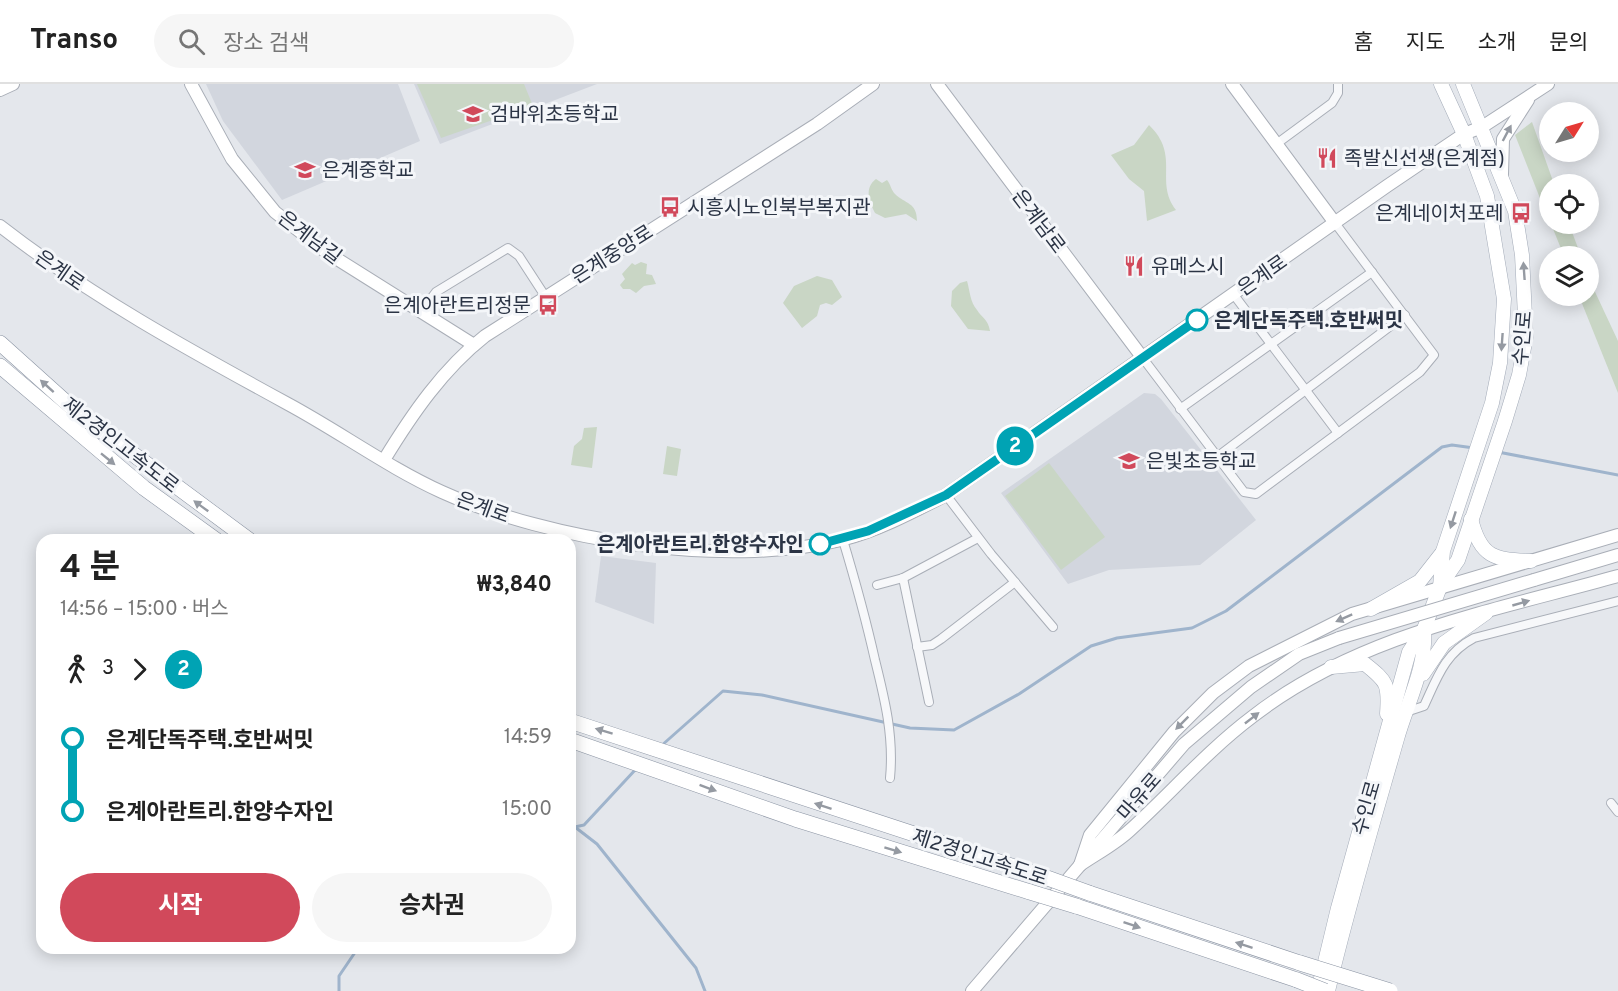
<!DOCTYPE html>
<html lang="ko">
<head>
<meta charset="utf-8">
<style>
  :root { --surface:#fff; --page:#f6f6f6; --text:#222; --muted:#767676; --line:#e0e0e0; --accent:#d1495b }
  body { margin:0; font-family:Overpass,"Noto Sans KR",sans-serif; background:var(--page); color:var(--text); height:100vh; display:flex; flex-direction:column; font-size:22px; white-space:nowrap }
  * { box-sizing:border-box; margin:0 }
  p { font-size:20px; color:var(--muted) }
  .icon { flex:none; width:33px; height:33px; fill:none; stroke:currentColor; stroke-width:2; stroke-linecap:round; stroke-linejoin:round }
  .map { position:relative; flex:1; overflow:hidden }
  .panel { position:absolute; left:36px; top:450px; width:540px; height:420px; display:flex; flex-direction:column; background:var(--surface); border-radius:18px; box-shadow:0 3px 15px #0003 }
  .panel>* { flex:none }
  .badge { padding:0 12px; border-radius:20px; font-size:21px; line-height:39px }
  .needle { width:39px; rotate:53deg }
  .tools { position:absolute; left:1539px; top:18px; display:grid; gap:12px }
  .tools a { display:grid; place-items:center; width:60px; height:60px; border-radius:50%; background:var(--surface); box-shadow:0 3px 15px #0003; font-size:30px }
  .map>.badge { position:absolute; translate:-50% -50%; box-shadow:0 0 0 3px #fff }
  .legs { display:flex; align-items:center; gap:9px; height:66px; padding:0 24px; font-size:20px }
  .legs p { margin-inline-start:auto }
  .summary { display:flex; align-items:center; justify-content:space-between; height:102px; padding:0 24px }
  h1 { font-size:33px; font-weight:700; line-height:45px }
  .button { display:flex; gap:12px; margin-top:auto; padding:12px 24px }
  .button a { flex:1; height:69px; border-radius:36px; background:var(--accent); color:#fff; font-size:24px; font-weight:700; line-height:69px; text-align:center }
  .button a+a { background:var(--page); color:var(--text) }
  ul { padding:0 24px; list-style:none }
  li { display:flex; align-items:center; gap:21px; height:72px; font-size:22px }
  li i { display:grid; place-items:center; width:9px; height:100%; margin:0 8px; background:currentColor }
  li i::after { content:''; width:15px; height:15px; margin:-8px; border:4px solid; border-radius:50%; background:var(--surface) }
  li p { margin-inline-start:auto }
  li:first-child i { background:linear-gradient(#0000 50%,currentColor 0) }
  li:last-child i { background:linear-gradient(currentColor 50%,#0000 0) }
  header { display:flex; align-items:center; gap:36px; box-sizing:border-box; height:84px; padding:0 30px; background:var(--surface); border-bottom:2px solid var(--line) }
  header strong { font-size:28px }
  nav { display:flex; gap:33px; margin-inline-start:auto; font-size:21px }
  .search { width:420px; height:54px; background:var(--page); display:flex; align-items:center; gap:15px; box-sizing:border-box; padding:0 21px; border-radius:33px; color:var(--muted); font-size:22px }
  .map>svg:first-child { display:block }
  .built { fill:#d2d6de }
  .green { fill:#c9d6c5 }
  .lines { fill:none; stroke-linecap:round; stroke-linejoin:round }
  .stream { stroke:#9fb4cc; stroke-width:3 }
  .street-casing { stroke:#a9aeb7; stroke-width:10 }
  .secondary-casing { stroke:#a9aeb7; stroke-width:14 }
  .primary-casing { stroke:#a3abb8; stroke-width:15 }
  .highway-casing { stroke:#8b94a3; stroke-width:16 }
  .street { stroke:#f7f8fa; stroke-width:8 }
  .secondary { stroke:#fff; stroke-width:12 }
  .primary { stroke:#fff; stroke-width:14 }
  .highway { stroke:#fff; stroke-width:15 }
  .secondary-bridge-casing { stroke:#a9aeb7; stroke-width:14; stroke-linecap:butt }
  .highway-bridge-casing { stroke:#8b94a3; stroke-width:16; stroke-linecap:butt }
  .secondary-bridge { stroke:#fff; stroke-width:12 }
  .highway-bridge { stroke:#fff; stroke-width:15 }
  .oneway { fill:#959aa2 }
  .line-1-casing { stroke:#fff; stroke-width:14 }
  .line-1 { stroke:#00a3b4; stroke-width:9 }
  .stop-1-dot { fill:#fff; stroke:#00a3b4; stroke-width:3 }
  .labels { text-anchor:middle; stroke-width:6; stroke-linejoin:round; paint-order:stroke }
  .poi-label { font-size:20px; fill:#2b3445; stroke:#f4f6f9; text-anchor:start }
  .street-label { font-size:20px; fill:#2b3445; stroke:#f4f6f9 }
  .stop-label { font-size:20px; font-weight:bold; fill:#2b3445; stroke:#f4f6f9; text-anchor:start }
</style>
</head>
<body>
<header>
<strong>Transo</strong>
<div class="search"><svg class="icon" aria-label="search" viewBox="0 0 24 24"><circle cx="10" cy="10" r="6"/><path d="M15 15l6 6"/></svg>장소 검색</div>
<nav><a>홈</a><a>지도</a><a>소개</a><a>문의</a></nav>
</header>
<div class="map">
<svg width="1618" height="907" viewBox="0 0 1618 907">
  <rect width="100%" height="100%" fill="#e4e7ec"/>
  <g class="built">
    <polygon points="206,0 398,0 420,57 282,116 223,37"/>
    <polygon points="414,0 597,0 440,60"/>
    <polygon points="1144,309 1155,310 1161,315 1256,436 1200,481 1109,486 1068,500 1001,409"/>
    <polygon points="601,472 656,479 654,540 595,518"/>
  </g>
  <g class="green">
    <polygon points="417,0 524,0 533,22 441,54"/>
    <polygon points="1532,38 1554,100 1550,100 1549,137 1515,51"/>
    <path d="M1149,41C1181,72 1154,97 1176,126L1147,137L1144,107L1129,95L1111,71L1134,61Z"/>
    <path d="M876,95L882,99L887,96C891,101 891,106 895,110C905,120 917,118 917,137L906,130L885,134L875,129C869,117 864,104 876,95Z"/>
    <polygon points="1551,140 1569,140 1581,172 1564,172"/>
    <polygon points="641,178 647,180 646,190 652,191 656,200 644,202 636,209 630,205 623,205 620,201 625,195 622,190 632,179 635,181"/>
    <polygon points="817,192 832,196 842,213 832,221 826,219 820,221 817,232 802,244 783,219 794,202"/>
    <polygon points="1589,195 1618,257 1618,309 1579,212 1588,212"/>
    <path d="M967,197C970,207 970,218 977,226C982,234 988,235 990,247L968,245L951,222L952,207L960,199Z"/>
    <polygon points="597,343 592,384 571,381 574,362 582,355 584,344"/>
    <polygon points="667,362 681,365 677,392 663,390"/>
    <polygon points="1049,379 1105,453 1061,486 1005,412"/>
  </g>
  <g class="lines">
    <g class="stream">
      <polyline points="1498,368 1618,391"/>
      <polyline points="661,662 723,607 762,611 910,644 954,646 1019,610 1091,562 1117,554 1192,544 1226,527 1442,363 1452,361 1474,364"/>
      <polyline points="575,743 597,760 696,884 705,907"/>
      <polyline points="570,744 584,741 636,685"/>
      <polyline points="339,907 339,892 358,864"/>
    </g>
    <g class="street-casing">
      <g id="street">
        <polyline points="1275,61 1332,19 1338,9 1338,0"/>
        <polyline points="1234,211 1338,349"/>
        <polyline points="421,228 436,208 508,164 519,172 545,212"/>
        <polyline points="1142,273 1244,408 1256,410 1420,288 1434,271 1335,139"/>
        <polyline points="1180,325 1372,188"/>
        <polyline points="1217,373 1405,231"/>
        <polyline points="946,411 991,470 1053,543"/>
        <path d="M843,456C855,496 866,536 875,576C885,616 894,653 890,694"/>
        <polyline points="903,494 929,618"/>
        <polyline points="877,501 903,494 978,454"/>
        <polyline points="917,563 932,561 941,555 1015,498"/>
        <path d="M1406,628L1424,622C1437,594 1445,569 1474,554L1618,517"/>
        <polyline points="1611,719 1618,728"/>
      </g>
    </g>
    <g class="secondary-casing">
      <g id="secondary">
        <polyline points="191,0 232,75 275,128 326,168 474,261"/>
        <polyline points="937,0 1142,273"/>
        <polyline points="1232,0 1335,139"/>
        <polyline points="0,6 13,0"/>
        <polyline points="1502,90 1503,55 1528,16"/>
        <path d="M0,142C90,212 189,266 288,320C340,348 389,384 442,408C550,457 725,484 841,456C877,447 913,428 946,411L1387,102L1464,50L1482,43L1548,0"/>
        <path d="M384,376C412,330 443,285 485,252L817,40L873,0"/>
        <polyline points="1534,496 1618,471"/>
        <polyline points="1080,781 1090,751 1174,648 1213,609 1249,582 1352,530 1618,451"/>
        <path d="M1080,781C1096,770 1115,760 1129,747C1170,710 1207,667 1252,633C1357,551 1493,527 1618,492"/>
        <polyline points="972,907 1184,660 1251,603 1299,570 1339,554"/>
      </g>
    </g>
    <g class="primary-casing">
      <g id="primary">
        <path d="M1471,435C1481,475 1495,475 1531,477"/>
        <polyline points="1440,502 1458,476 1505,337 1519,291 1526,253 1522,171 1515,127 1463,0"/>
        <polyline points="1371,525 1420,497 1442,469"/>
        <path d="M1331,583L1365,580C1388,598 1389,601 1387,630"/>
        <polyline points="1423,590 1444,559 1486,529"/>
        <polyline points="1318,907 1338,824 1409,568 1424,545 1440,503 1443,467 1492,319 1500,279 1504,215 1487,112 1464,50 1441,0"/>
        <path d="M1328,907C1348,822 1373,739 1397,655C1407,619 1427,583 1424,545"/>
      </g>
    </g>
    <g class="highway-casing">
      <g id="highway">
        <polyline points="0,259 79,330 249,456"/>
        <polyline points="0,282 144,404 216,456"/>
        <polyline points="570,637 1039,791"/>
        <polyline points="570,656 795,735 1030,808"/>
        <polyline points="1089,809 1300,879"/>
        <polyline points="1076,822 1297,896"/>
      </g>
    </g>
    <use href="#street" class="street"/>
    <use href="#secondary" class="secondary"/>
    <use href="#primary" class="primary"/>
    <use href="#highway" class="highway"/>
    <g class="secondary-bridge-casing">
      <polyline id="secondary-bridge" points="1339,554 1534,496"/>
    </g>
    <g class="highway-bridge-casing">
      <g id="highway-bridge">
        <polyline points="1039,791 1089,809"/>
        <polyline points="1030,808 1076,822"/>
        <polyline points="1300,879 1390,907"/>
        <polyline points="1297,896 1325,907"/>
      </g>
    </g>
    <use href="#secondary-bridge" class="secondary-bridge"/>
    <use href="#highway-bridge" class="highway-bridge"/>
  </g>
  <defs><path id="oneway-solid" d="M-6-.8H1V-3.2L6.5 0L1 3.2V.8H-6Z" transform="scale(1.5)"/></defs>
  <g class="oneway">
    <use href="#oneway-solid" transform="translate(1507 49) rotate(-62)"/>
    <use href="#oneway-solid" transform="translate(1524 187) rotate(-94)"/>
    <use href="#oneway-solid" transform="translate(1502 258) rotate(94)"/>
    <use href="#oneway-solid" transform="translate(47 302) rotate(-138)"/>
    <use href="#oneway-solid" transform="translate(108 375) rotate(39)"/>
    <use href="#oneway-solid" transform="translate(201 422) rotate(-144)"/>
    <use href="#oneway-solid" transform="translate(1453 436) rotate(108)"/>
    <use href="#oneway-solid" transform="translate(1521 519) rotate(-16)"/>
    <use href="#oneway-solid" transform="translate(1344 534) rotate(156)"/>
    <use href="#oneway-solid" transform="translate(1252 634) rotate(-38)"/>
    <use href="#oneway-solid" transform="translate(1182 639) rotate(135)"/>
    <use href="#oneway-solid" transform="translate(604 647) rotate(-163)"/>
    <use href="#oneway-solid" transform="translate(708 704) rotate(20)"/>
    <use href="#oneway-solid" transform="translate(823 722) rotate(-162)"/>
    <use href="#oneway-solid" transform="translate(893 766) rotate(17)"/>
    <use href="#oneway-solid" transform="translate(1132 841) rotate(19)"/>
    <use href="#oneway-solid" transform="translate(1244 861) rotate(-162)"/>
  </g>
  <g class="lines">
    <g class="line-1-casing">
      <polyline id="line-1" points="820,460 868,447 946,411 1197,236"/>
    </g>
    <use href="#line-1" class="line-1"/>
  </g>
  <defs>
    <g id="school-bare" transform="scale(1.62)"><path d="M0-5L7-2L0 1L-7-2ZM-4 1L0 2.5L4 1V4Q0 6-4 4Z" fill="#d1495b" stroke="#f4f6f9" stroke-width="2.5" paint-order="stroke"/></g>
    <g id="restaurant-bare" transform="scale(1.62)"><path d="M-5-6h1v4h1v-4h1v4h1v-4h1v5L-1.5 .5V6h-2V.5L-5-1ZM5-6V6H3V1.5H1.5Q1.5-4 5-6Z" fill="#d1495b" stroke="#f4f6f9" stroke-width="2.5" paint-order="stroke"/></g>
    <g id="bus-bare" transform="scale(1.62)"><path d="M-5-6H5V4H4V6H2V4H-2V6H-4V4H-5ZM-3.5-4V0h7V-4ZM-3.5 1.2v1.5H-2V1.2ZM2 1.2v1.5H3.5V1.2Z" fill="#d1495b" stroke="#f4f6f9" stroke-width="2.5" paint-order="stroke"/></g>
  </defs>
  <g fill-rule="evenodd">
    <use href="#school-bare" x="473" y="30"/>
    <use href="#restaurant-bare" x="1327" y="74"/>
    <use href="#school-bare" x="305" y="86"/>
    <use href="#bus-bare" x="670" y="123"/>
    <use href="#bus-bare" x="1521" y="129"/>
    <use href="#restaurant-bare" x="1134" y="182"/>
    <use href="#bus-bare" x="548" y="221"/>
    <use href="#school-bare" x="1129" y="377"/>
  </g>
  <g class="stop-1-dot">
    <circle cx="1197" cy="236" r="10"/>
    <circle cx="820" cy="460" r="10"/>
  </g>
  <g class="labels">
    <g class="poi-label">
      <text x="490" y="37">검바위초등학교</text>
      <text x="1344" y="81">족발신선생(은계점)</text>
      <text x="322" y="93">은계중학교</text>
      <text x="687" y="130">시흥시노인북부복지관</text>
      <text x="1504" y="136" text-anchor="end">은계네이처포레</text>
      <text x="1151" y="189">유메스시</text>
      <text x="531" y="228" text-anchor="end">은계아란트리정문</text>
      <text x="1146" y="384">은빛초등학교</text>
    </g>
    <g class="street-label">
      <text transform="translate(1039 137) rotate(53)" y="7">은계남로</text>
      <text transform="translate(310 153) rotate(37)" y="7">은계남길</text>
      <text transform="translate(612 170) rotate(-32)" y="7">은계중앙로</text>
      <text transform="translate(60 186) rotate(35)" y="7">은계로</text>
      <text transform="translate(1262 191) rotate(-35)" y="7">은계로</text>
      <text transform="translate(1522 254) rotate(-85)" y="7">수인로</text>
      <text transform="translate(121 361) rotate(38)" y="7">제2경인고속도로</text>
      <text transform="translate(483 423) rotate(20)" y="7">은계로</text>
      <text transform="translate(1139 712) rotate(-49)" y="7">마유로</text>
      <text transform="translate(1366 724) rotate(-74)" y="7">수인로</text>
      <text transform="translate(980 773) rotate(18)" y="7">제2경인고속도로</text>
    </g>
    <g class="stop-label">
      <text x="1214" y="243">은계단독주택.호반써밋</text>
      <text x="804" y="467" text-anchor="end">은계아란트리.한양수자인</text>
    </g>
  </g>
</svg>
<div class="tools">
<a><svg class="needle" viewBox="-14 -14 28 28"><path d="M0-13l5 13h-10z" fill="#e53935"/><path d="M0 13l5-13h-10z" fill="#767676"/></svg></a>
<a><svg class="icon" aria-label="locate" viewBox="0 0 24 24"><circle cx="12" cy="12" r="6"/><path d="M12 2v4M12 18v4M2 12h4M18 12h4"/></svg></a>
<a><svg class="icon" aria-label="layers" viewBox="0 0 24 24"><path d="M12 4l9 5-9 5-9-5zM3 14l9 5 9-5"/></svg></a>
</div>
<b class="badge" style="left:1015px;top:362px;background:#00a3b4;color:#fff">2</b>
<section class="panel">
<div class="summary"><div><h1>4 분</h1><p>14:56 – 15:00 · 버스</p></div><b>₩3,840</b></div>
<div class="legs"><svg class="icon" aria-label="walk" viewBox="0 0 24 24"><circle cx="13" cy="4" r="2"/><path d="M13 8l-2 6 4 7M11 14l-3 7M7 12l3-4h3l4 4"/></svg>3<svg class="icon" aria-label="forward" viewBox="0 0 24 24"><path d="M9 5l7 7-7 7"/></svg><b class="badge" style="background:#00a3b4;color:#fff">2</b></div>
<ul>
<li><i style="color:#00a3b4"></i><b>은계단독주택.호반써밋</b><p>14:59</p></li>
<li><i style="color:#00a3b4"></i><b>은계아란트리.한양수자인</b><p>15:00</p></li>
</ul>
<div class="button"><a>시작</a><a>승차권</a></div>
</section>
</div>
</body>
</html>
